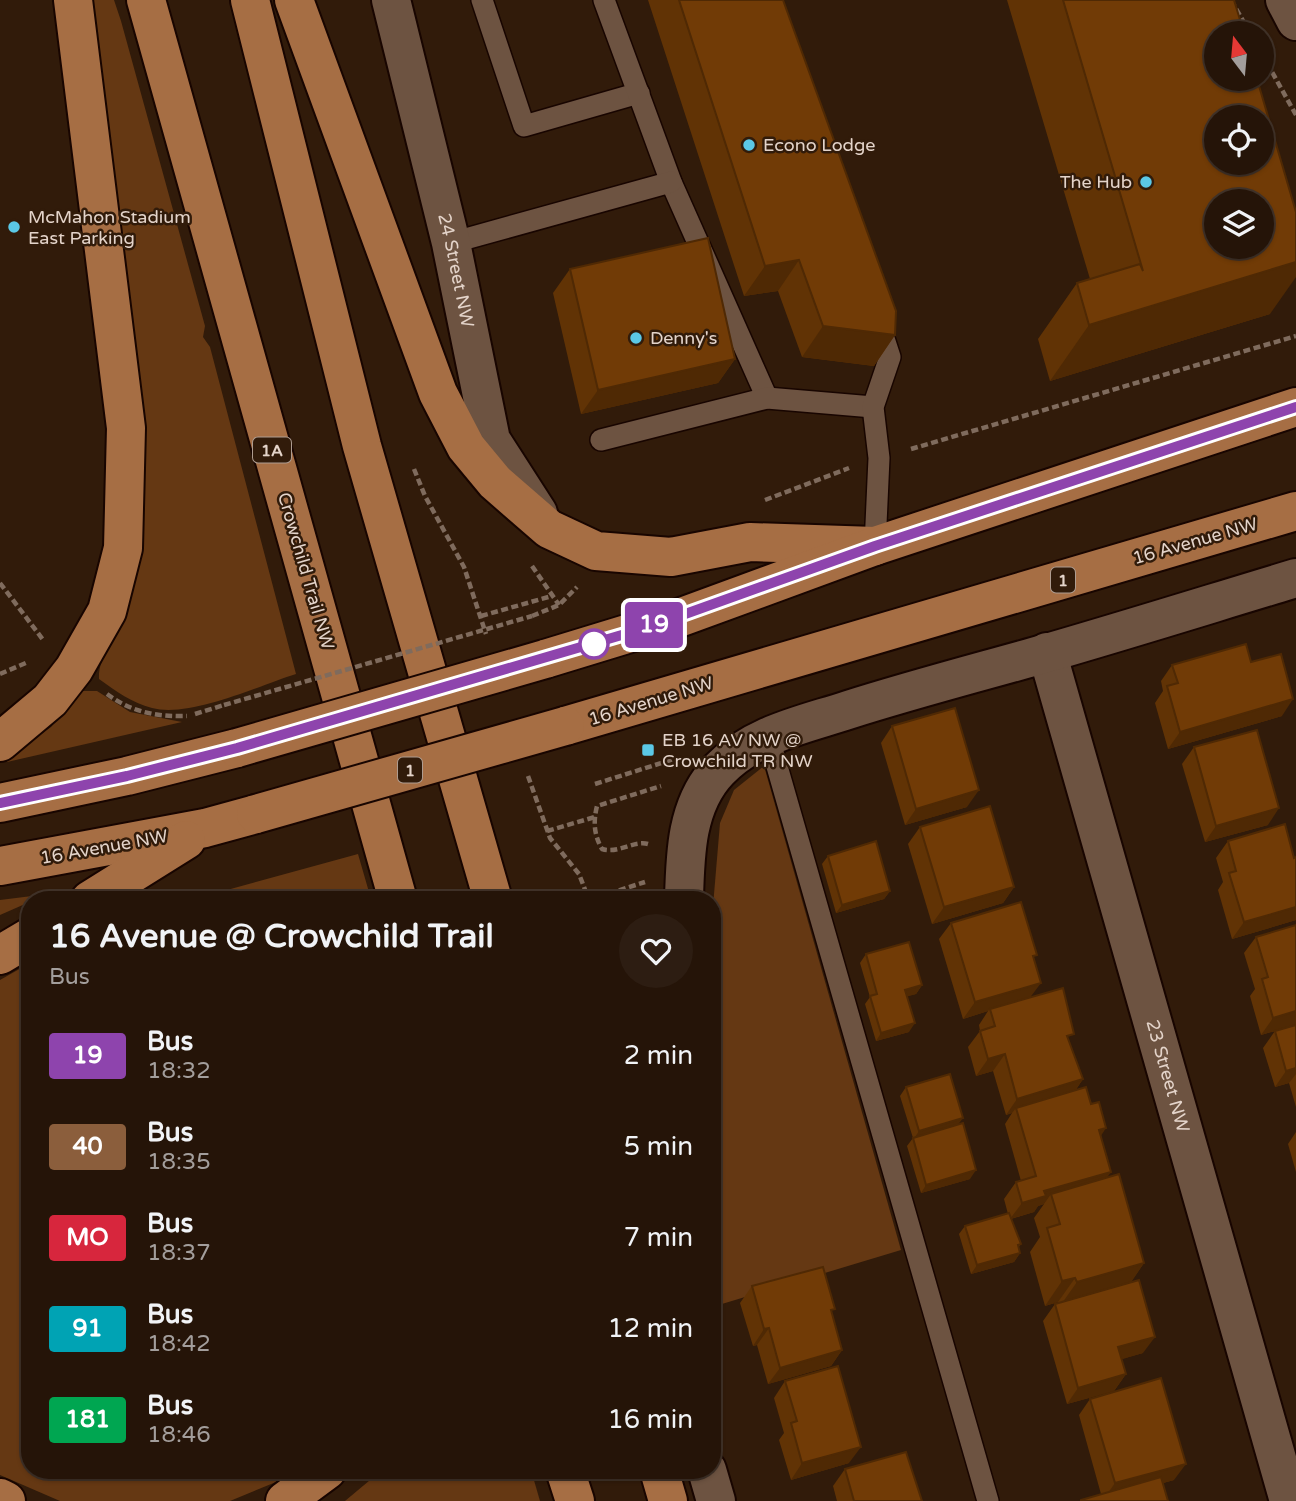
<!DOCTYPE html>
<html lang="en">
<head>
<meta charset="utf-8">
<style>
  :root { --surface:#251408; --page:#2d1d12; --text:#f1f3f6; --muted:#a39e9c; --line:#423329 }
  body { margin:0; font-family:"Varela Round",sans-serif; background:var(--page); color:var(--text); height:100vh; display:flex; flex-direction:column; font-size:26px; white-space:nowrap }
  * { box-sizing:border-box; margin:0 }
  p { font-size:23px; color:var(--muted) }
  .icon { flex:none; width:38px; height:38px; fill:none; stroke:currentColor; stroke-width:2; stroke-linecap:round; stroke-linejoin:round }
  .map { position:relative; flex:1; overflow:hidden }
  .sheet { position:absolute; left:21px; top:891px; width:700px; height:588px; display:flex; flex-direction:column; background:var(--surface); border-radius:28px; box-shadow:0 2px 5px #0004,0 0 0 2px var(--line) }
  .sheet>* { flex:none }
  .badge { padding:0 14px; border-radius:5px; font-size:24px; line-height:46px }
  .needle { width:46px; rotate:344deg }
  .buttons { position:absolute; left:1204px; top:21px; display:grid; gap:14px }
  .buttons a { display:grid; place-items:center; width:70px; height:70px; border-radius:50%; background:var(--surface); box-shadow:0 2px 5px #0004,0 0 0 2px var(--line); font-size:35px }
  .map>.badge { position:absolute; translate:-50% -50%; box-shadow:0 0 0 4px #fff }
  .round { display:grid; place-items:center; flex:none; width:74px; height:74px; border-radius:37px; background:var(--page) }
  .overview { display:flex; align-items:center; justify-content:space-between; height:119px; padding:0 28px }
  h1 { font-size:33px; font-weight:800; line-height:52px }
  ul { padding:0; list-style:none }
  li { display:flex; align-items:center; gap:21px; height:91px; padding:0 28px }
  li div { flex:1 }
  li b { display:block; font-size:26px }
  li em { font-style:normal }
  li .badge { min-width:77px; font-weight:700; text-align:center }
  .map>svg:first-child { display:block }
  .green { fill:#653813 }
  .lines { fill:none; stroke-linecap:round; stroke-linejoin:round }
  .service-casing { stroke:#180500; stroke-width:24 }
  .minor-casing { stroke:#180500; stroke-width:42 }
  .trunk-casing { stroke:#180500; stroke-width:42 }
  .path { stroke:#7f6b5d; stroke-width:4.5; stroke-dasharray:7 3.5; stroke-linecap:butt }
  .service { stroke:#6d5341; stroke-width:21 }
  .minor { stroke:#6d5341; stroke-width:38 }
  .trunk { stroke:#a66e44; stroke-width:38 }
  .trunk-bridge-casing { stroke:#180500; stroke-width:42; stroke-linecap:butt }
  .path-bridge { stroke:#7f6b5d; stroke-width:4.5; stroke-dasharray:7 3.5; stroke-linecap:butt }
  .trunk-bridge { stroke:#a66e44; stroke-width:38 }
  .wall { fill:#613305 }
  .shaded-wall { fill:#4f2904 }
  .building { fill:#713b06; stroke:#4f2904; stroke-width:2; fill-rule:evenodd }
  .line-casing { stroke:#fff; stroke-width:16 }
  .line { stroke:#8e44ad; stroke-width:10 }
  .poi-dot { fill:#5bc8e6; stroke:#311b0a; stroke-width:2.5 }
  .stop-dot { fill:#fff; stroke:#8e44ad; stroke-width:3.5 }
  .labels { text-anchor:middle; stroke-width:5; stroke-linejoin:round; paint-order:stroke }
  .shield { fill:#311b0a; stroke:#ae9c90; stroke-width:2 }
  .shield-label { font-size:16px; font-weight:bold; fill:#e4d4ca }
  .poi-label { font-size:18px; fill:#e4d4ca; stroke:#311b0a; text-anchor:start }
  .street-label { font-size:18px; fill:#e4d4ca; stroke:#311b0a }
</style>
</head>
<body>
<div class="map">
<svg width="1296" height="1501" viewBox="0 0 1296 1501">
  <rect width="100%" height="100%" fill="#311b0a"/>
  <g class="green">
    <path d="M85,0H114L121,21L205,326L203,337L210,347L296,674C258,686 190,718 152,708C132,703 116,691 99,679C98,657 114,644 122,625C136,591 139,555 142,519Z"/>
    <polygon points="81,691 97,691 130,712 182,722 7,762 5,759 51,727"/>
    <polygon points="764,766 901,1250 712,1307 712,918 720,823 734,790"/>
    <polygon points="358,854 371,899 193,899 198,898"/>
    <polygon points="32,896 25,904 0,915 0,900"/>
    <polygon points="30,963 30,1470 301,1470 298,1473 230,1501 60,1501 0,1475 0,980"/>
    <polygon points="382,1470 531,1470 540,1501 345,1501"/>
  </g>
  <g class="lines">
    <g class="service-casing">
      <g id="service">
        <polyline points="482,0 524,126 639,93"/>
        <polyline points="604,0 671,182 767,398"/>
        <polyline points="451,243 671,182"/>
        <polyline points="601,440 767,398 873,407"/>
        <polyline points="875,546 879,458 873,407 890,357 878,320"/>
        <polyline points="768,735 988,1501"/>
      </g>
    </g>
    <g class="minor-casing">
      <g id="minor">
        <path id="s1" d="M391,0L451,243L491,440L538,513"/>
        <polyline points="1285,0 1296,21"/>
        <path id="s2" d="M1047,652L1289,1501"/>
        <path d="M684,900C685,855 686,804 719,770C754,734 802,725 848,710C914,689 980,672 1047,653C1130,629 1213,603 1296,578"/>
        <polyline points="707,1470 716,1501"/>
      </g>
    </g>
    <g class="trunk-casing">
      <g id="trunk">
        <polyline points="146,0 398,900"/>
        <polyline points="250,0 362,446 493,900"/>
        <polyline points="294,0 438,393 466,447 495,482 549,529 596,551 671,557 750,542 875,546"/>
        <polyline points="545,659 676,619 875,546 1296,407"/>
        <polyline points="565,726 1296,511"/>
        <polyline points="0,742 50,700 74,669 107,611 123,548 126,428 73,0"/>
        <polyline points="0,803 127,776 237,748"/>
        <polyline points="0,866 205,828 256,814"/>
        <polyline points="90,900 186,840"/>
        <polyline points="0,955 30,937"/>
        <polyline points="565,1470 575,1501"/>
        <polyline points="659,1470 668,1501"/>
        <polyline points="0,1498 6,1501"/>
        <polyline points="285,1501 327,1470"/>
      </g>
    </g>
    <g class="path">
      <polyline points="1231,0 1250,33"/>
      <polyline points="1262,54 1296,115"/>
      <polyline points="911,449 1296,336"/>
      <polyline points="414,469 425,496 464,567 486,634"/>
      <polyline points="765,500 849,468"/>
      <polyline points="532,566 559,605"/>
      <polyline points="0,583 44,641"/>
      <polyline points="481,616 552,596"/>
      <polyline points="532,616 559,605 577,587"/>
      <polyline points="0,674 28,662"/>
      <path d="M107,694C131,712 157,717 187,716"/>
      <polyline points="195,714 224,705"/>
      <polyline points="528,776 550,838 579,874 589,900"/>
      <polyline points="595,784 674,759"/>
      <polyline points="547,831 595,817"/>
      <path d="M648,844C634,840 618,854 602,849C594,835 593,822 597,806L661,786"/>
      <polyline points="589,900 645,882"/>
    </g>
    <use href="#service" class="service"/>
    <use href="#minor" class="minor"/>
    <use href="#trunk" class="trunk"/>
    <g class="trunk-bridge-casing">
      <g id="trunk-bridge">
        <polyline points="237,748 545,659"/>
        <polyline points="256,814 565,726"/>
      </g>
    </g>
    <polyline class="path-bridge" points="224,705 532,616"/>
    <use href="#trunk-bridge" class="trunk-bridge"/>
  </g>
  <g class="wall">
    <polygon points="648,0 783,0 895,335 874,366 802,357 778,291 744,296"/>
    <polygon points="1007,0 1234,0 1270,314 1050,381 1038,339 1077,283 1090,279"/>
    <polygon points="570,269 735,359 718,383 581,414 553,293"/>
    <polygon points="1251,662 1282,716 1168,749 1155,703 1163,691 1161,681 1172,665"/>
    <polygon points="892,726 967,807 905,825 881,743"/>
    <polygon points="1194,747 1268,825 1205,842 1182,764"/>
    <polygon points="920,827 1014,887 1003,903 932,924 908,844"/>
    <polygon points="1228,841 1294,858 1296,920 1232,939 1218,890 1223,882 1216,858"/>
    <polygon points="828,856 890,891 884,899 836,913 822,864"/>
    <polygon points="951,923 1034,959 1031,997 1069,1041 1083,1079 1075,1091 1100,1137 1106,1178 1144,1263 1130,1283 1143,1353 1121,1359 1126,1374 1114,1391 1067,1404 1043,1321 1055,1304 1059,1303 1058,1302 1045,1306 1030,1252 1040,1237 1034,1218 1044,1204 1038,1206 1034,1212 1011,1219 1021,1244 1018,1248 1020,1253 1014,1262 971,1274 959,1234 965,1226 1008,1214 1004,1199 1016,1182 1021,1181 1005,1124 1012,1113 1006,1115 993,1071 976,1076 968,1047 980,1031 979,1025 988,1011 963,1019 939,939"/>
    <polygon points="1296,925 1296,1025 1261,1035 1250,996 1255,989 1244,953 1256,937"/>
    <polygon points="866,954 922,985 916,994 907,996 909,1032 876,1041 865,1004 870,997 860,963"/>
    <polygon points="1296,1025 1296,1107 1289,1083 1275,1087 1263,1048 1275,1031"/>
    <polygon points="906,1087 958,1124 970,1179 921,1193 907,1146 913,1138 900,1096"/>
    <polygon points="1296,1132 1296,1172 1288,1144"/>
    <polygon points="752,1286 832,1314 842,1350 831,1366 768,1384 757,1345 753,1346 740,1303"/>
    <polygon points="785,1381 849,1463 791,1480 779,1440 784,1433 774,1398"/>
    <polygon points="1090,1399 1174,1480 1163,1483 1168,1501 1080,1501 1081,1500 1101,1494 1079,1415"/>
    <polygon points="845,1469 922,1501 837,1501 833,1486"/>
  </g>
  <g class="shaded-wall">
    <polygon points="799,260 778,291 744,296 765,266"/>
    <polygon points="1296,262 1296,277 1270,314 1050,381 1089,325"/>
    <polygon points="823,326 895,335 874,366 802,357"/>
    <polygon points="735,359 718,383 581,414 598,390"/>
    <polygon points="1293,699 1282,716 1168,749 1180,732"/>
    <polygon points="979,790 967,807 905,825 916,809"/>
    <polygon points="1279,808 1268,825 1205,842 1216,826"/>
    <polygon points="1014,887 1003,903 932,924 944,907"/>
    <polygon points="890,891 884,899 836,913 842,905"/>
    <polygon points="1296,907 1296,920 1232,939 1244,922"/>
    <polygon points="1041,983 1029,999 990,1009 988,1011 963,1019 975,1002"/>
    <polygon points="922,985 916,994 899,999 905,990"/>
    <polygon points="1296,1011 1296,1025 1261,1035 1273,1018"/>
    <polygon points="915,1023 909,1032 876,1041 881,1033"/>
    <polygon points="1005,1054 993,1071 976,1076 988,1059"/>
    <polygon points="1296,1068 1296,1074 1289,1083 1275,1087 1286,1071"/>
    <polygon points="1083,1079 1071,1096 1016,1108 1012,1113 1006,1115 1017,1099"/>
    <polygon points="963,1118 957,1126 913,1140 919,1131"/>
    <polygon points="1106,1128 1095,1145 1099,1130"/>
    <polygon points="976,1170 970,1179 921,1193 926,1185"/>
    <polygon points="1111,1172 1099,1189 1051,1194 1044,1204 1038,1206 1034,1212 1010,1219 1022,1203 1044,1191"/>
    <polygon points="1020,1253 1014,1262 971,1274 977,1265"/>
    <polygon points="1144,1263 1128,1287 1060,1306 1077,1282"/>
    <polygon points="1075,1278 1058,1302 1045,1306 1062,1281"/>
    <polygon points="769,1328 757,1345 753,1346 764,1329"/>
    <polygon points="1155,1337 1143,1353 1106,1364 1118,1347"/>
    <polygon points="842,1350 831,1366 768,1384 780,1368"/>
    <polygon points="1126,1374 1114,1391 1067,1404 1078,1388"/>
    <polygon points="861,1447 849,1463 791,1480 802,1463"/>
    <polygon points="1186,1464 1174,1480 1103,1500 1115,1483"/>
  </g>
  <g class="building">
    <polygon points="679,0 783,0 896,311 895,335 823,326 799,260 765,266"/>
    <path d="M1063,0H1234L1244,33H1216V79H1257L1296,212V262L1089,325L1077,283L1140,264L1143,271ZM1216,117H1262V163H1216ZM1216,201H1262V247H1216Z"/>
    <polygon points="708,238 735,359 598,390 570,269"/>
    <polygon points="1246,644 1251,662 1281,654 1293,699 1180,732 1167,686 1178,683 1172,665"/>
    <polygon points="955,708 979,790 916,809 892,726"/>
    <polygon points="1257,730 1279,808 1216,826 1194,747"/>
    <polygon points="990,806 1014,887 944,907 920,827"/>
    <polygon points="1285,824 1294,858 1296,857 1296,907 1244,922 1229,873 1236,871 1228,841"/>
    <polygon points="876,841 890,891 842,905 828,856"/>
    <polygon points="1021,902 1037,955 1033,956 1041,983 975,1002 951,923"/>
    <polygon points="1296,925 1296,1011 1273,1018 1262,979 1268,977 1256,937"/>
    <polygon points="909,942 922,985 905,990 915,1023 881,1033 870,996 877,994 866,954"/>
    <polygon points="1063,988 1074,1034 1067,1036 1083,1079 1017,1099 1005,1054 988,1059 980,1031 995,1026 990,1009"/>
    <polygon points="1296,1025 1296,1068 1286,1071 1275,1031"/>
    <polygon points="950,1074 963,1118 919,1131 906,1087"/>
    <polygon points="1086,1087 1091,1104 1099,1102 1106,1128 1099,1130 1111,1172 1044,1191 1046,1196 1022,1203 1016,1182 1036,1176 1016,1108"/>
    <polygon points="963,1123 976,1170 926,1185 913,1138"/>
    <polygon points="1119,1174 1144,1263 1077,1282 1075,1278 1062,1281 1047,1228 1060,1224 1051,1194"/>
    <polygon points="1009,1213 1021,1244 1018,1245 1020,1253 977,1265 965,1226"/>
    <polygon points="823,1267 835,1309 831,1310 842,1350 780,1368 769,1328 764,1329 752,1286"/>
    <polygon points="1139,1280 1155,1337 1118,1347 1126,1374 1078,1388 1055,1304"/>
    <polygon points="838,1366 861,1447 802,1463 791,1423 797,1421 785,1381"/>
    <polygon points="1161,1378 1186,1464 1115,1483 1090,1399"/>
    <polygon points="906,1452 922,1501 854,1501 845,1469"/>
    <polygon points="1161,1477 1168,1501 1081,1501 1081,1500"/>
  </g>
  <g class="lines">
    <g class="line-casing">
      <polyline id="line" points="0,803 127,776 237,748 649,627 875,546 1296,407"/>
    </g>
    <use href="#line" class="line"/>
  </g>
  <g class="poi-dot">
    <circle cx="749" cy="145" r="7"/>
    <circle cx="1146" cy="182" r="7"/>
    <circle cx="14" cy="227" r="7"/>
    <circle cx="636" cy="338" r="7"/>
    <rect x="641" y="743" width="14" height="14" rx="3.5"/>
  </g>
  <circle class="stop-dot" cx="594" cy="644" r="14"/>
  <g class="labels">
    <g class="shield">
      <rect x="253" y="437.5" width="38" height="25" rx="5"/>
      <rect x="1051" y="567.5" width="24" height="25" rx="5"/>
      <rect x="398" y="757.5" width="24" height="25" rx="5"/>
    </g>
    <g class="shield-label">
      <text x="272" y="456">1A</text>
      <text x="1063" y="586">1</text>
      <text x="410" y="776">1</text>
    </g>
    <g class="poi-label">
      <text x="763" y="151">Econo Lodge</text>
      <text x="1132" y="188" text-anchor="end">The Hub</text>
      <text x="28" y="223">McMahon Stadium<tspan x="28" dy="21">East Parking</tspan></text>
      <text x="650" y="344">Denny's</text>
      <text x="662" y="746">EB 16 AV NW @<tspan x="662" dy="21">Crowchild TR NW</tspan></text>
    </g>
    <g class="street-label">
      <text dy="6" stroke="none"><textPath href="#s1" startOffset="278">24 Street NW</textPath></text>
      <text transform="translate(1195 541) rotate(-16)" y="6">16 Avenue NW</text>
      <text transform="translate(306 571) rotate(74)" y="6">Crowchild Trail NW</text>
      <text transform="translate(651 701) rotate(-17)" y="6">16 Avenue NW</text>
      <text transform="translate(104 847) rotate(-10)" y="6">16 Avenue NW</text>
      <text dy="6" stroke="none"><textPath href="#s2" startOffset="441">23 Street NW</textPath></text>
    </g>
  </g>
</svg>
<div class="buttons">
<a><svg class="needle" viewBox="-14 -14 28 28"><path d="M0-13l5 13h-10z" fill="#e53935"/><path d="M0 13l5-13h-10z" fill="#a39e9c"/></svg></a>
<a><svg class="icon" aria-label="locate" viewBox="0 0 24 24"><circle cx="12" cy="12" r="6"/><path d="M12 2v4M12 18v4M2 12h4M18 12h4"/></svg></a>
<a><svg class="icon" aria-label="layers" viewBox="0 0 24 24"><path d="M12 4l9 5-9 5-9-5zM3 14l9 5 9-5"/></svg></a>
</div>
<b class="badge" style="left:654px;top:625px;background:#8e44ad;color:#fff">19</b>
<section class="sheet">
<div class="overview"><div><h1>16 Avenue @ Crowchild Trail</h1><p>Bus</p></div><a class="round"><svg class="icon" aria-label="heart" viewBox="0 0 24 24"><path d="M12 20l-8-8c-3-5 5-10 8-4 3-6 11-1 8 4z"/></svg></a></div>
<ul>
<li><span class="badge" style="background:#8e44ad;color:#fff">19</span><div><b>Bus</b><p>18:32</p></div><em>2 min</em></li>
<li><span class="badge" style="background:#8b5e3c;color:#fff">40</span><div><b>Bus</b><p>18:35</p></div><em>5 min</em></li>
<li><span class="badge" style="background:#d7263d;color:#fff">MO</span><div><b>Bus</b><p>18:37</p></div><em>7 min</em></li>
<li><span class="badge" style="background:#00a3b4;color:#fff">91</span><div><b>Bus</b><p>18:42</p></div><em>12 min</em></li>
<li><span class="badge" style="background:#00a651;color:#fff">181</span><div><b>Bus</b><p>18:46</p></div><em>16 min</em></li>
</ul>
</section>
</div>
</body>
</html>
